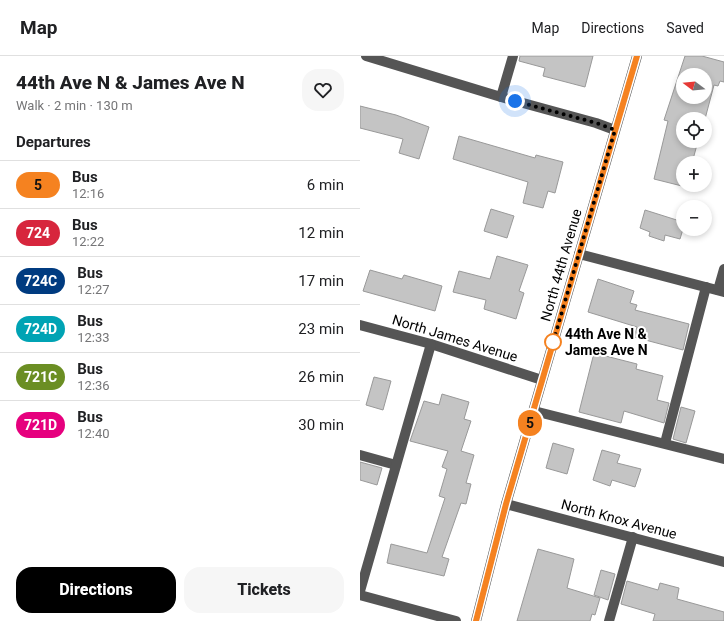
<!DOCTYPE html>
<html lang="en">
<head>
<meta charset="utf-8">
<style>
  :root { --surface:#fff; --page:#f6f6f6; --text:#202124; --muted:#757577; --line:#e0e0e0; --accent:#000 }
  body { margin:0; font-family:Roboto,sans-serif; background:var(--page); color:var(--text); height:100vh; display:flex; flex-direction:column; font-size:15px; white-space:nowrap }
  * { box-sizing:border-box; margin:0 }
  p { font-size:13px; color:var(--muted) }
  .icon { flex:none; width:22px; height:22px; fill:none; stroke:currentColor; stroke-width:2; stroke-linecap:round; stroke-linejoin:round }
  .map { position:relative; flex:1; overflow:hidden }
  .drawer { display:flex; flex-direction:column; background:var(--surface); width:360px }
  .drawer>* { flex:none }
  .badge { padding:0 8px; border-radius:13px; font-size:14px; line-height:26px }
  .needle { width:26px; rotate:286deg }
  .buttons { position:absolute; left:316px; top:12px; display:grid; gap:8px }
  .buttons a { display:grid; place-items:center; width:36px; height:36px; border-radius:50%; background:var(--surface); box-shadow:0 2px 6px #0003; font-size:20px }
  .you { position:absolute; width:20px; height:20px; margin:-10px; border:3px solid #fff; border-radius:50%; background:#1a73e8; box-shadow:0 0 0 6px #1a73e833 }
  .map>.badge { position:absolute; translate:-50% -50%; box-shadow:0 0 0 2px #fff }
  h2 { padding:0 16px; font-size:15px; line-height:36px }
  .round { display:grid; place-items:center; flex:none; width:42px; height:42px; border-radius:16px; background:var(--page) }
  .head { display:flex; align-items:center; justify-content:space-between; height:68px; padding:0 16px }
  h1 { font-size:19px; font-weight:800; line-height:30px }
  .primary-button { display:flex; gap:8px; margin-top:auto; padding:8px 16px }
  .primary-button a { flex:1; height:46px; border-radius:16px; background:var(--accent); color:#fff; font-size:16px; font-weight:800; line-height:46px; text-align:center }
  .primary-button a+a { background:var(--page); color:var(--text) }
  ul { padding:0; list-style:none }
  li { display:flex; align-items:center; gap:12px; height:48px; padding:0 16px; border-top:1px solid var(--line) }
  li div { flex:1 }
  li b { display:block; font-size:15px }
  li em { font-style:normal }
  li .badge { min-width:44px; font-weight:700; text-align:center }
  header { display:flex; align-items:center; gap:24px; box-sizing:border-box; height:56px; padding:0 20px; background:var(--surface); border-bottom:1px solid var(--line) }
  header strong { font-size:19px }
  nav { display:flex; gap:22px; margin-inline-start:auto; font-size:14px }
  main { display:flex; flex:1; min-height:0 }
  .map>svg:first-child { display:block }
  .building { fill:#c4c4c4; stroke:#999; fill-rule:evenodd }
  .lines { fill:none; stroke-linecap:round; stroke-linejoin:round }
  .minor { stroke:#555; stroke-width:10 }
  .line-casing { stroke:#fff; stroke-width:9 }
  .line { stroke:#f58220; stroke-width:6 }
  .walk { stroke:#000; stroke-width:4; stroke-dasharray:0 7.2 }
  .stop-dot { fill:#fff; stroke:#f58220; stroke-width:2 }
  .labels { text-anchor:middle; stroke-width:4; stroke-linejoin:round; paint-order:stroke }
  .street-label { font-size:14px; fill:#000; stroke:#fff }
  .stop-label { font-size:14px; font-weight:bold; fill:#000; stroke:#fff; text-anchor:start }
</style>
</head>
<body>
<header>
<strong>Map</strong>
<nav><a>Map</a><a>Directions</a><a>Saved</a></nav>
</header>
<main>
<section class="drawer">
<div class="head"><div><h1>44th Ave N &amp; James Ave N</h1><p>Walk · 2 min · 130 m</p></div><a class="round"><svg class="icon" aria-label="heart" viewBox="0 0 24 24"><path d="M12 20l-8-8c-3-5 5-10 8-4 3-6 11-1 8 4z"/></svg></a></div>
<h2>Departures</h2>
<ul>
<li><span class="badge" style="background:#f58220;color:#111">5</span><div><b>Bus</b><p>12:16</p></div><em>6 min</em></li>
<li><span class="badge" style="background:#d7263d;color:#fff">724</span><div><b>Bus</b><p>12:22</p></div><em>12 min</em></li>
<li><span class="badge" style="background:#003b80;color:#fff">724C</span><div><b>Bus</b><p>12:27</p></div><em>17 min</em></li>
<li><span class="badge" style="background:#00a3b4;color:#fff">724D</span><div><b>Bus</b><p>12:33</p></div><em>23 min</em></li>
<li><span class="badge" style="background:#6b8e23;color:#fff">721C</span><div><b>Bus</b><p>12:36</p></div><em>26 min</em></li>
<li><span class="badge" style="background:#e6007e;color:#fff">721D</span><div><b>Bus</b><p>12:40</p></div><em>30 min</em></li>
</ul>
<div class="primary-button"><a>Directions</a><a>Tickets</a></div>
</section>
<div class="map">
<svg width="364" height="565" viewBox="0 0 364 565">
  <rect width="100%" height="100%" fill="#fff"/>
  <g class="building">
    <polygon points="160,0 233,0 225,31 183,20 185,12 159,5"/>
    <path d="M325,0H342L364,6V26L360,25L358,30L354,29L345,63H323V85H338L332,107H323V129H327L326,131L294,123L308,65L304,64ZM323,19H345V41H323Z"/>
    <polygon points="0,50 36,59 69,71 59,103 39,97 43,83 0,72"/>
    <polygon points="99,80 175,102 176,99 203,106 195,137 188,135 183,152 163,147 168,126 93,103"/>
    <polygon points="131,153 154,160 147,182 124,175"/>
    <polygon points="285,154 323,166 323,173 320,183 305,179 304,185 289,180 290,176 280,172"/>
    <polygon points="137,200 168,209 159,235 164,237 156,263 124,253 126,244 93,236 99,215 130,223"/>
    <polygon points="10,214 42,223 44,219 82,230 75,255 3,235"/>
    <polygon points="238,223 274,235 270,247 277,249 275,254 329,268 323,294 274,281 277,271 228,256"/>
    <polygon points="234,297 277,308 276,313 303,320 297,344 309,347 304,367 264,355 261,367 219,356"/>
    <polygon points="14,321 31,325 23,354 6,349"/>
    <polygon points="82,338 109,346 104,363 111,365 101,395 114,399 106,427 111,428 106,448 101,447 82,501 89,503 84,520 27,507 31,488 67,497 85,442 79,440 87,413 82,411 88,395 50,385 64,345 79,349"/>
    <polygon points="321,351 335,355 326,387 313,383"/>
    <polygon points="193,387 214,393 207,418 186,412"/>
    <polygon points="242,394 260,399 257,407 281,413 275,431 252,424 250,430 233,424"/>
    <polygon points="0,406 22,412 17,429 0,424"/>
    <polygon points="178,493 214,503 207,532 240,542 235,559 232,558 230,565 157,565"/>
    <polygon points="241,514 255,518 248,544 234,539"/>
    <polygon points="267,525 298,534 300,527 319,532 317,543 364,556 364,565 293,565 295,558 261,548"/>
  </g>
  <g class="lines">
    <g class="minor">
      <polyline points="6,0 141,41 236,67 255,74"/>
      <polyline points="141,41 153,0"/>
      <polyline points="219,198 364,236"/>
      <polyline points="358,234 364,213"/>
      <polyline points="0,269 71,288 182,324"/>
      <polyline points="174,355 364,403"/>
      <polyline points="305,387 346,231"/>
      <polyline points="0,399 36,409"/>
      <polyline points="146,448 364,506"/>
      <polyline points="0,535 71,288"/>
      <polyline points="0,539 96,565"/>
      <polyline points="116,565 146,448 277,0"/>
      <polyline points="249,565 273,481"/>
    </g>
  </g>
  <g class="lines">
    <g class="line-casing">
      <polyline id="line" points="116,565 146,448 277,0"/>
    </g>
    <use href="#line" class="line"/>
    <polyline class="walk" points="155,45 236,67 255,74 192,290 193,286"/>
  </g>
  <circle class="stop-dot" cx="193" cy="286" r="8"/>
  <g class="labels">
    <g class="street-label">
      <text transform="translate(201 209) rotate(-74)" y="5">North 44th Avenue</text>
      <text transform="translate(95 282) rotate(17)" y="5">North James Avenue</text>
      <text transform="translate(259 463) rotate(15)" y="5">North Knox Avenue</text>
    </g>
    <g class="stop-label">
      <text x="205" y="283">44th Ave N &amp;<tspan x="205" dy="16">James Ave N</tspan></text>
    </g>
  </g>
</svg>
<div class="buttons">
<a><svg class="needle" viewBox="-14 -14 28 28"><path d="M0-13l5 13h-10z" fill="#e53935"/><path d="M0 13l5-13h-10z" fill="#757577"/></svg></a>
<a><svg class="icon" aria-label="locate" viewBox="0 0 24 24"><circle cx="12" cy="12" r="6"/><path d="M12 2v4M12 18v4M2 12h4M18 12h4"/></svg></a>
<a>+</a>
<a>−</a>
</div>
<div class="you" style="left:155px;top:45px"></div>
<b class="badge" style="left:170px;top:367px;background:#f58220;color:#111">5</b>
</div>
</main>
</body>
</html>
